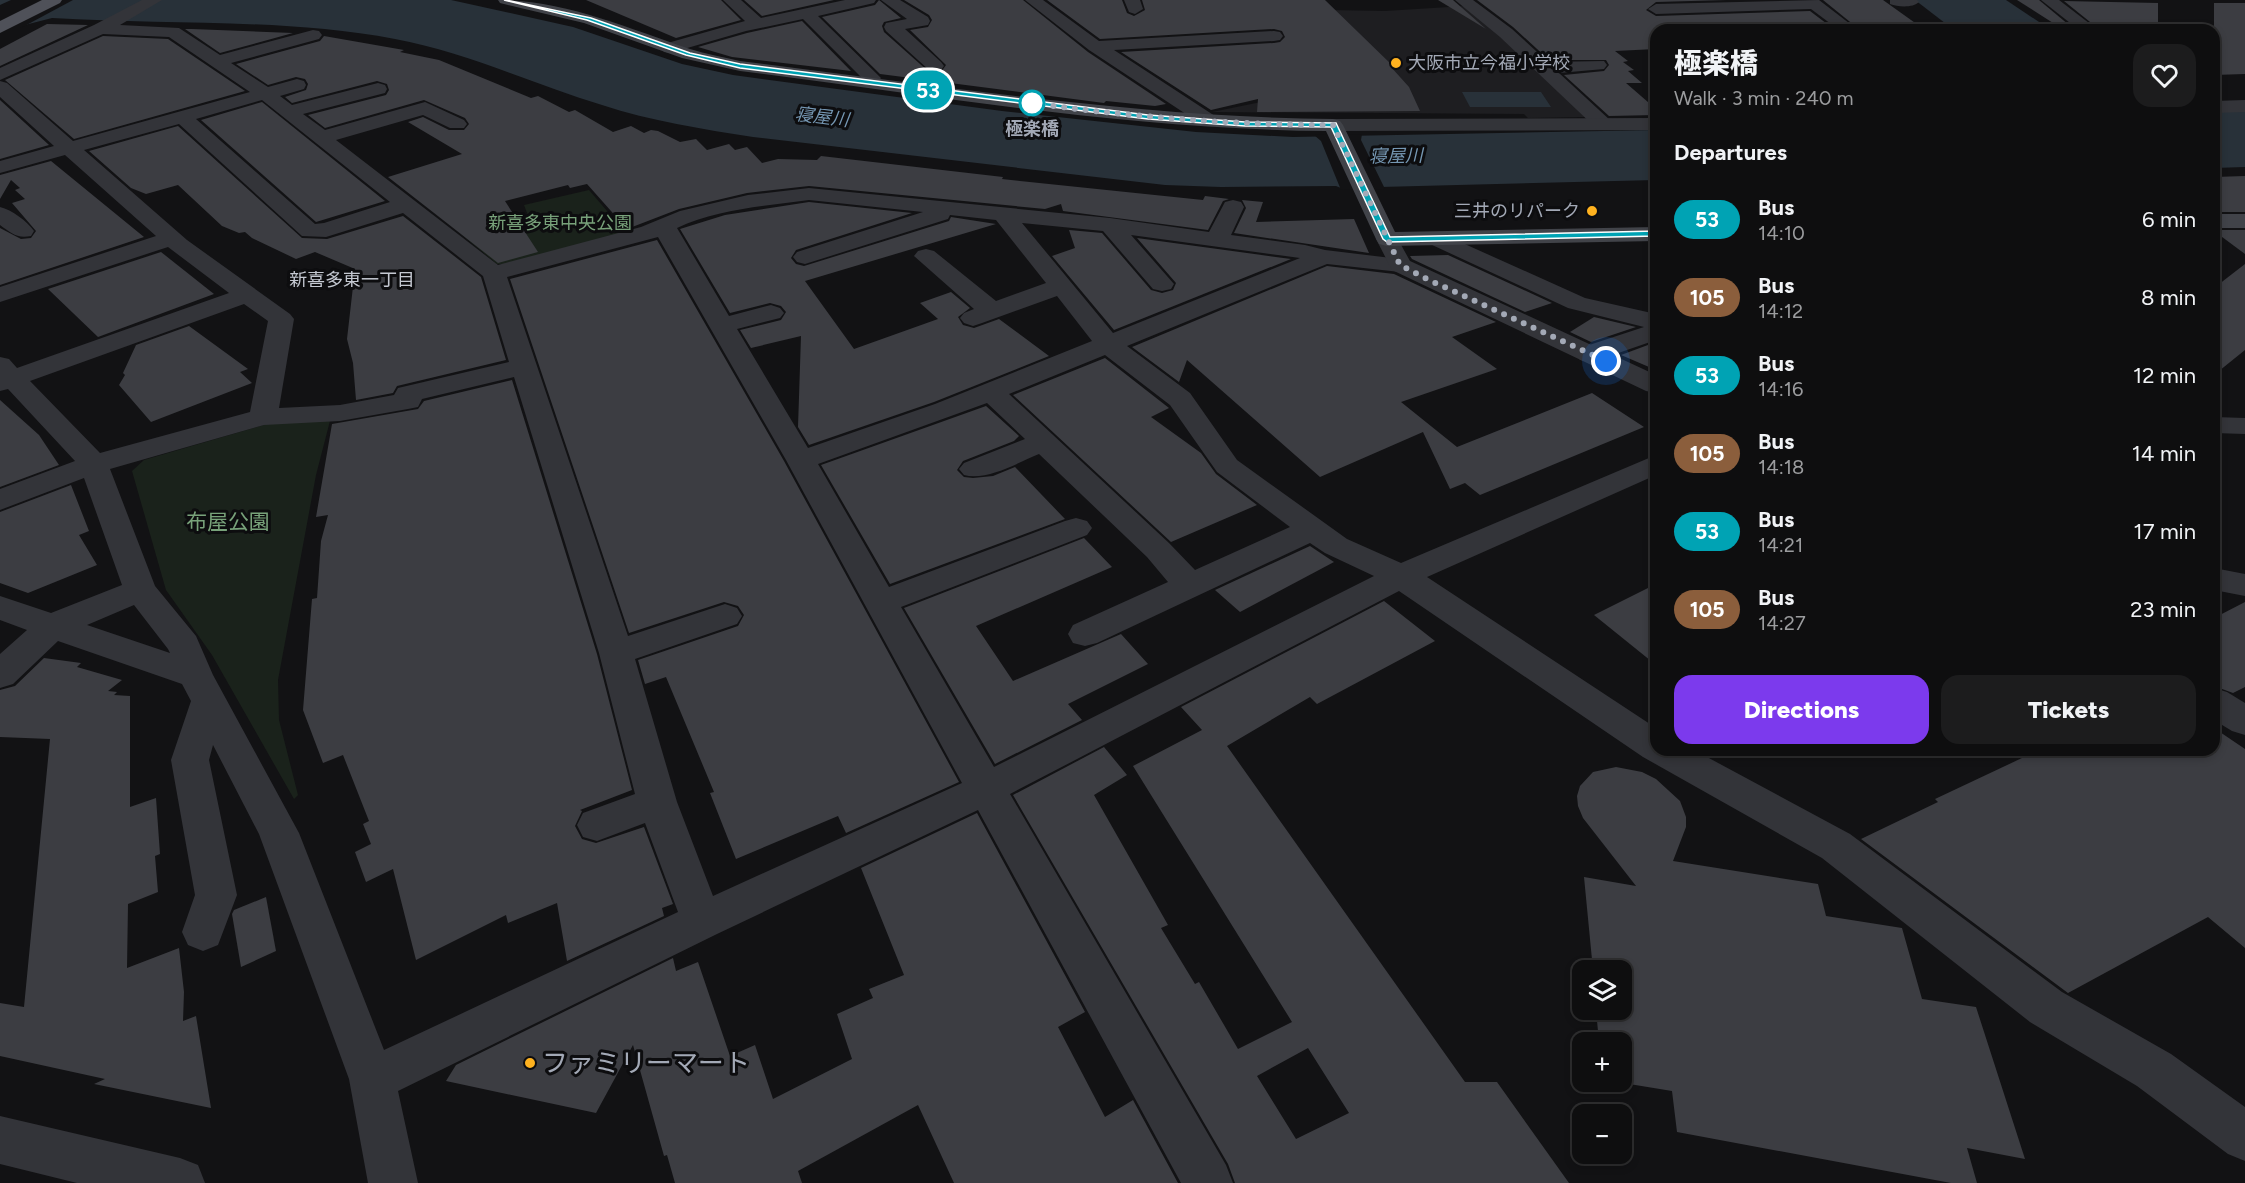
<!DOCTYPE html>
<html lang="en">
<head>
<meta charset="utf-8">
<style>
  :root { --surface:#0e0e0f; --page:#1c1c1d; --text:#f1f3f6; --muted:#9b9c9e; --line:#2e2e2f; --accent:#7c3aed }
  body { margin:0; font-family:Figtree,"Noto Sans JP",sans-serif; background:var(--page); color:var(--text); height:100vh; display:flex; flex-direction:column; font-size:22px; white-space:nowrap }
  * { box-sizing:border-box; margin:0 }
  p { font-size:20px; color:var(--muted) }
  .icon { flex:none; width:33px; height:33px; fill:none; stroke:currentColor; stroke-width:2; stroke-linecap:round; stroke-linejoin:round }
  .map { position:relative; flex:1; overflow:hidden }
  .side { position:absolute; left:1650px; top:24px; width:570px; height:732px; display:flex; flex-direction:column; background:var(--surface); border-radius:18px; box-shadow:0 3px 9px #0003,0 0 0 2px var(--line) }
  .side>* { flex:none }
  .badge { padding:0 12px; border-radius:20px; font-size:21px; line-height:39px }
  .buttons { position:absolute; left:1572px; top:960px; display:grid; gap:12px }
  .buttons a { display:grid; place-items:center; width:60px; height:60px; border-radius:12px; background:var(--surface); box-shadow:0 3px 9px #0003,0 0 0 2px var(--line); font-size:30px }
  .you { position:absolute; width:30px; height:30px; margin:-15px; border:4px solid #fff; border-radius:50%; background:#1a73e8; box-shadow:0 0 0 9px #1a73e833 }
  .map>.badge { position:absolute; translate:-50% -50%; box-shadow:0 0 0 3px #fff }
  h2 { padding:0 24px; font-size:22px; line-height:54px }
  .round { display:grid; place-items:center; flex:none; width:63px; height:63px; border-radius:18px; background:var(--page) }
  .overview { display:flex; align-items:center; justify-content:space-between; height:102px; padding:0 24px }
  h1 { font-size:28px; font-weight:800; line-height:45px }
  .primary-button { display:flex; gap:12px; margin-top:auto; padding:12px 24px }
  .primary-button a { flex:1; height:69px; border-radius:18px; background:var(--accent); color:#fff; font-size:24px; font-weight:800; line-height:69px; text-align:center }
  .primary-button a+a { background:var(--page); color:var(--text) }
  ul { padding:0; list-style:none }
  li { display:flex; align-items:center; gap:18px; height:78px; padding:0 24px }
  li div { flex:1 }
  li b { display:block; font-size:22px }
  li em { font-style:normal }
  li .badge { min-width:66px; font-weight:700; text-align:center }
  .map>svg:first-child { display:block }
  .built { fill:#1e1e21 }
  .green { fill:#1a221b }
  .water { fill:#283139 }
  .pier { fill:#121214 }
  .building { fill:#3c3d42; fill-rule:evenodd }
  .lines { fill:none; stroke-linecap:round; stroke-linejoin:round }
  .pedestrian { fill:#333439; fill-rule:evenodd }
  .minor { fill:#333439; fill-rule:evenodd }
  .tertiary { fill:#333439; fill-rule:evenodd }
  .secondary { fill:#414349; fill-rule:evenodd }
  .primary { fill:#4f5159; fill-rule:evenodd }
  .line { fill:#00a3b4; stroke:#fff; stroke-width:1.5 }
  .walk { stroke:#a3a9b6; stroke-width:6; stroke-dasharray:0 10.8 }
  .poi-dot { fill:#ffb21f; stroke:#0d0d0f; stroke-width:2 }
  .stop-dot { fill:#fff; stroke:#00a3b4; stroke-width:3 }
  .labels { text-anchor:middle; stroke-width:6; stroke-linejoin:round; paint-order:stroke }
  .far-poi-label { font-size:18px; fill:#a3a9b6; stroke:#0d0d0f; text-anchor:start }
  .far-water-label { font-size:18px; font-style:italic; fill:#7698b4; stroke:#0d0d0f }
  .far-stop-label { font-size:18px; font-weight:bold; fill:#a3a9b6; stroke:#0d0d0f }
  .far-park-label { font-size:18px; fill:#78a27a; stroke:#0d0d0f }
  .far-neighbourhood-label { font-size:18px; fill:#c4c8d1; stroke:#0d0d0f }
  .park-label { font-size:21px; fill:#78a27a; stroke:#0d0d0f }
  .near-poi-label { font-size:26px; fill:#a3a9b6; stroke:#0d0d0f; text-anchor:start }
</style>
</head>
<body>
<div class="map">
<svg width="2245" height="1183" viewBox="0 0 2245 1183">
  <rect width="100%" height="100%" fill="#121214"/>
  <polygon class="built" points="1465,6 1472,8 1585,117 1528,118 1524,114 1212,112 1271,100 1306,55 1271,20 1265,9 1385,11"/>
  <g class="green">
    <polygon points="589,190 626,233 511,264 497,264 461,234 529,218 524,205"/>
    <polygon points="331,417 316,475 278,680 279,720 298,795 294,799 212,655 166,590 132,471 144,460 277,421"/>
  </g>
  <g class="water">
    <path d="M0,0H451L573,27L682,64L733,75L1002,111L1196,132L1293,137L1656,130V180L1341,188L1336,186L1221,187L1165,185L753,137C702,129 651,121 602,105C533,84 466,52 395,39C282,18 166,25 52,18L21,26H0Z"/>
    <polygon points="1915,0 2006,0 2051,30 1954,30"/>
    <polygon points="1462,92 1541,92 1551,107 1470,107"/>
    <polygon points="2214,105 2245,111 2245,167 2214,168"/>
  </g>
  <g class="pier">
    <polygon points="11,0 73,0 19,29 0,29 0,5"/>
    <polygon points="1362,134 1361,140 1385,189 1341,190 1321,141 1314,135"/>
  </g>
  <g class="building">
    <polygon points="586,0 721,0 741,20 676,38"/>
    <polygon points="744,0 834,0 762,16"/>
    <polygon points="879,0 901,18 884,22 882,26 884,32 929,72 941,72 946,65 910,30 928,27 932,20 929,15 904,0 1023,0 1088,52 1166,104 1155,106 1106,101 1104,103 880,74 822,17 875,5"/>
    <polygon points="1047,0 1122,0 1127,13 1134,16 1145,10 1142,0 1325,0 1394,67 1391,67 1409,87 1420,111 1257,112 1258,99 1211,110 1121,52 1274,43 1280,42 1285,37 1282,31 1274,29 1100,39"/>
    <polygon points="1438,0 1453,0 1486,29"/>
    <polygon points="1477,0 1727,0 1656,2 1646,10 1656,16 1810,11 1835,30 1656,30 1656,49 1615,51 1628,61 1623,62 1634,70 1628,71 1642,83 1626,83 1656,109 1656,115 1609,116 1564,75 1604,71 1609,65 1606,60 1549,60 1513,27"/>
    <polygon points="1823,0 1883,0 1925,30 1860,30"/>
    <polygon points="2017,0 2039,0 2075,30 2064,30"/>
    <polygon points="2064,1 2158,3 2158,30 2100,30"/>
    <polygon points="2214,3 2245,3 2245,74 2214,75"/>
    <polygon points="802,21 851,71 732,57 698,47 747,33"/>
    <polygon points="47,24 88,25 0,66 0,49"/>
    <polygon points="185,29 192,29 293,33 220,53"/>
    <polygon points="103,36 168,39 245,91 74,139 5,80"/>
    <polygon points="324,36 404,50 400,52 439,60 531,98 538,96 569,112 575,110 613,132 631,126 644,133 651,130 658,131 680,142 696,139 707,150 729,144 735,150 747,147 762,163 778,159 817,160 821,156 1003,177 1002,179 1020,181 1203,200 1205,196 1229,199 1223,201 1208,230 1063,211 1061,204 1045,209 809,186 747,193 679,209 627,229 587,184 570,188 568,185 505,201 538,252 498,263 388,177 462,154 408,122 423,117 449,130 464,130 469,124 465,118 424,100 325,128 308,115 386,95 389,90 387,84 377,81 292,103 285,97 306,90 308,84 305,79 296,77 268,85 236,64 320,41"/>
    <polygon points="0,100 49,145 0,159"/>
    <polygon points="262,102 385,201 316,222 201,120"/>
    <polygon points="178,126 302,238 327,239 403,216 481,277 506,360 397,386 393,393 356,400 353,363 347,339 355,269 315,252 296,259 252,238 245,232 239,233 222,226 178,185 146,194 131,188 89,151"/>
    <polygon points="51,161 144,237 0,285 0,228 21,239 31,238 36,231 12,203 25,199 15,190 20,188 11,180 0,199 0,175"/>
    <polygon points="2245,176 2245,212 2214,212 2214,177"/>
    <polygon points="1242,200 1263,202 1256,222 1354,219 1369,253 1234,233 1246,208"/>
    <polygon points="809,202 912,213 796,250 791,258 796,264 804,266 949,221 951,217 996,224 805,281 854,349 938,319 920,303 951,292 970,308 958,317 963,325 974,328 999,319 1049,356 934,402 809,445 798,427 801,336 751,348 740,330 781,320 786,312 781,306 770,303 730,313 680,229 725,215"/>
    <polygon points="1069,230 1102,233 1151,290 1162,293 1173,290 1176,283 1137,238 1291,259 1114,330 1052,256 1075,248"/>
    <polygon points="2214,230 2245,230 2245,254 2214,231"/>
    <polygon points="657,240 784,461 959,782 846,833 838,816 736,859 710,793 714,792 666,677 645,684 638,660 738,626 744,615 738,606 724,602 629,633 510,279"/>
    <polygon points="161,252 214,294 98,337 48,289"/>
    <polygon points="1448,255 1552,303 1525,312 1412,259 1410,256"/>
    <polygon points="2245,264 2245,350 2214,375 2214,288"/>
    <polygon points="1327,266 1394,274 1496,322 1452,337 1497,369 1401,402 1457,447 1592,393 1644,427 1480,495 1465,483 1450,489 1423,432 1320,477 1187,360 1179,382 1132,347"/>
    <polygon points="1594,317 1636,327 1591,342 1570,332"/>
    <polygon points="189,326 248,369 240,372 252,383 151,422 119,385 125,375 123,373 136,345"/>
    <polygon points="1656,342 1656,370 1621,355"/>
    <polygon points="1105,358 1169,408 1151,417 1201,453 1216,474 1257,505 1171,542 1013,395"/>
    <polygon points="512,380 597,654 632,790 580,810 582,811 575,826 582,839 596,843 644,827 673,904 662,908 664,916 567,961 557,903 508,923 506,915 416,960 393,869 366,882 355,852 371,844 363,824 369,821 343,755 323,763 303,710 312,599 317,598 321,541 328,515 316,517 332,424 418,409 424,401"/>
    <polygon points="0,400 39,435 59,465 0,487"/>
    <polygon points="986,406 1019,436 1014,441 963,461 957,470 964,477 973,478 993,476 1015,467 1065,519 890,584 821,465"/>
    <polygon points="71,485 89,531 79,535 97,565 28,593 0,583 0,512"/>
    <polygon points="1084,538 1112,567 976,626 1013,681 1121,634 1148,664 1068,704 1082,720 995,764 904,608"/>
    <polygon points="1310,546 1334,562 1240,612 1215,590"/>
    <polygon points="1656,584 1656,665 1594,615"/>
    <path d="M1384,601L1435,641L1317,704L1310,697L1227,746L1465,1082H1497L1569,1183H1235L1228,1164L1013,795L1104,747L1127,775L1094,795L1168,925L1161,928L1195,984L1199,982L1238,1049L1292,1022L1133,766L1202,730L1181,707ZM1308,1048L1349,1113L1296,1139L1257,1076Z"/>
    <polygon points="2245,602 2245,687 2233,693 2214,686 2214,618"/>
    <polygon points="44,658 81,663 77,667 122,680 108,691 117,692 114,695 130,696 130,807 156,798 160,854 155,856 158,892 128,904 127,968 179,948 184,992 183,1021 196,1016 211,1108 94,1084 105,1079 0,1056 0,1003 24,1007 50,739 0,737 0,690 15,686"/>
    <polygon points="2214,728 2245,749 2245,948 2208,917 2068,993 1861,839 1938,802 1935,799 2039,750 2214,750"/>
    <polygon points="1616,767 1642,772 1656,779 1680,801 1686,817 1686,827 1673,861 1818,884 1826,916 1902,928 1922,999 1976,1007 2025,1159 1967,1148 1977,1183 1951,1183 1677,1132 1672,1091 1617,1082 1622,1082 1622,1042 1599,1042 1596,1010 1622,1010 1622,970 1593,970 1584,877 1636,886 1583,818 1578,806 1577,796 1580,786 1593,772"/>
    <polygon points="977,813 1085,1012 1058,1027 1105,1117 1133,1100 1178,1183 954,1183 918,1105 798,1171 802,1183 675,1183 667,1155 664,1156 633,1045 596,1113 446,1081 456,1065 673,958 676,971 698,962 730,1056 755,1045 773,1099 852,1059 837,1014 873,998 869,989 904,975 861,868"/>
    <polygon points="266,897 276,951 241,967 232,914 234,910"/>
  </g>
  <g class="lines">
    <path class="pedestrian" d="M1890,0H1917L1919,2C1913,8 1898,7 1890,4Z"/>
    <g class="minor">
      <path d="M142,0H162L120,25L179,28L220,55L313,30L319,31L322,35L319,39L231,63L268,87L297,79L304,81L306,85L304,89L280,96L292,105L378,83L385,85L387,89L385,93L303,114L325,130L425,102L464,120L467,124L464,128H450L423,115L336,140L498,265L641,227L680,211L748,195L809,188L1110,218L1209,232L1225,202L1233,200L1241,202L1244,207L1231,235L1305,245L1325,250L1408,260L1412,265L1408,270L1400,272L1327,264L1127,346L1190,393L1237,460L1347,539L1401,563L1656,455V475L1427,577L1656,728V750H1694L1850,834L2062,992L2171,1054L2245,1107V1161L2228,1154L2137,1086L2030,1022L1822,858L1643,757L1399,591L1010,794L1226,1165L1233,1183H1181L978,810L717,934L398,1091L418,1183H368L349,1079L259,834L213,745L209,760L237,895L218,945L203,951L188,945L182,932L195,895L171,760L191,701L182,684L58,641L13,684L0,688V654L27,630L0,620V596L51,613L122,585L84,478L0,510V489L75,461L8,389L0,391V357L9,359L17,368L229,293L168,247L0,302V287L156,236L65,155L0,173V161L54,146L0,97V81L7,83L73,141L250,92L169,37L103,34L0,80V68L94,25ZM262,100L390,202L324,223L315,224L196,119ZM179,124L302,236L326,237L403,213L483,276L509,362L398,388L394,395L340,405L279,408L294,319L290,314L187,240L84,150ZM809,200L923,212L797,252L793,257L797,262L805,264L948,219L950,215L996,220L1046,283L996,301L934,251L926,249L918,251L914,256L974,309L964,313L960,318L964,323L973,326L982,323L1057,296L1092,341L935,404L808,448L737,329L780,318L784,313L780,308L771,305L729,316L677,228C717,209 765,206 809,200ZM1022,223L1103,231L1153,289L1162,291L1171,289L1174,284L1131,235L1300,258L1113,333ZM658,237L786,460L962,783L713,896L677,802L635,659L737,624L742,616L737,608L725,604L628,636L507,277ZM244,304L268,321L250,412L100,453L30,381ZM1105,355L1170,405L1217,472L1290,527L1195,570L1169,543L1009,394ZM514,377L599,653L635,794L583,813L577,825L583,837L597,841L645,823L678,912L384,1050L299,833L213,675L196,636L155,586L110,469L264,425L340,421L408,409L418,407L422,399ZM987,403L1025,439L964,463L959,469L964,475C987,481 1017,463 1039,454L1147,557L1168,582L1073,625L1068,634L1073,643L1085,646L1097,643L1310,543L1325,553L1374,576L994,767L901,607L1087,535L1092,528L1087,521L1076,518L1065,521L889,587L818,464ZM134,605L168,649L170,653L87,625Z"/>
      <polygon points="723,0 741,0 761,18 845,0 876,0 874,3 818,16 881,78 878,82 866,82 803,19 746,31 670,53 664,52 661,48 664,44 745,21"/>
      <polygon points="881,0 900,0 928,17 930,21 928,25 905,29 941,62 944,66 941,70 929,70 886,31 884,27 886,23 907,19"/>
      <polygon points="1025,0 1043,0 1099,41 1274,31 1280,32 1283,36 1280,40 1274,41 1114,50 1218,118 1221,122 1218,126 1204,126 1089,50"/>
      <polygon points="1124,0 1140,0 1143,9 1135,14 1129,12"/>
      <polygon points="1455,0 1473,0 1512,29 1548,62 1604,61 1607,65 1604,69 1559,73 1611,121 1614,125 1611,129 1597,129 1500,37"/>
      <polygon points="1819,0 1858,30 1839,30 1811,9 1656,14 1648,9 1656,4"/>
      <polygon points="2041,0 2059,0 2098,30 2079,30"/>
      <path d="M0,207C12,210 27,221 34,231L31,236C17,239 11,233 0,225Z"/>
      <polygon points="1438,232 1585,298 1656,314 1656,340 1598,360 1589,362 1580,360 1576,354 1580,348 1644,327 1568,308 1430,244 1427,239 1430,234"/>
      <polygon points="2214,417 2245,418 2245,434 2214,433"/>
      <polygon points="2214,568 2245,574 2245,596 2214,590"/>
    </g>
    <g class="tertiary">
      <polygon points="2245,100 2245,112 2214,113 2214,101"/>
      <polygon points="1656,118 1656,130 1333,131 1326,129 1323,125 1326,121 1333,119"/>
      <polygon points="1387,232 1395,234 1410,261 1656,375 1656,393 1646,391 1392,270 1376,239 1379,234"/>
      <polygon points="2214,688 2227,692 2245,703 2245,735 2232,731 2214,720"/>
      <polygon points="0,1116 180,1158 198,1165 205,1183 77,1183 0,1164"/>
    </g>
    <g class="secondary">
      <path d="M498,0C565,0 627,28 690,49C706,54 724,57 740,61C937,85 1134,117 1333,119L1340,121L1343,125L1395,232L1656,227V241L1387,246L1379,244L1376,239L1326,131C1129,129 935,96 740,71L682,58L584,23L500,3Z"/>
      <rect x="2214" y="214" width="31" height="14"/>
    </g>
    <polygon class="primary" points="42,0 62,0 60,3 0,33 0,21"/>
  </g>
  <polygon class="line" points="504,0 506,0 591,18 690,53 740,64 1148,115 1245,122 1336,123 1390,237 1656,231 1660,234 1656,236 1387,242 1383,239 1331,127 1245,126 1148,119 740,68 686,55 587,20"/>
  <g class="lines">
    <path class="walk" d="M1032,103C1132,117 1232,125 1333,125L1400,265L1429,280L1606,361"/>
  </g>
  <g class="poi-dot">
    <circle cx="1396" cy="63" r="6"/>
    <circle cx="1592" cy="211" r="6"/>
    <circle cx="530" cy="1063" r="6"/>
  </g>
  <circle class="stop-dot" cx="1032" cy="103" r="12"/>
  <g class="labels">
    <g class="far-poi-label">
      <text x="1408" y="69">大阪市立今福小学校</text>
      <text x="1580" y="217" text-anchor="end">三井のリパーク</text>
    </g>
    <g class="far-water-label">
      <text transform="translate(822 117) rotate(7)" y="6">寝屋川</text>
      <text transform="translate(1396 156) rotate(-1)" y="6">寝屋川</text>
    </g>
    <g class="far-stop-label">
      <text x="1032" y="135">極楽橋</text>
    </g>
    <g class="far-park-label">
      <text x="560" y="229">新喜多東中央公園</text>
    </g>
    <g class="far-neighbourhood-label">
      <text x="352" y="286">新喜多東一丁目</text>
    </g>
    <g class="park-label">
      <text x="228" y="529">布屋公園</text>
    </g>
    <g class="near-poi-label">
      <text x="542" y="1072">ファミリーマート</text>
    </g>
  </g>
</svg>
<div class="buttons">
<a><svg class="icon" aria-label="layers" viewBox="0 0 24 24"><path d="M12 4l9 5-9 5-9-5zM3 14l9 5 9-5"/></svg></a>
<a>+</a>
<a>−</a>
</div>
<div class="you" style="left:1606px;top:361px"></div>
<b class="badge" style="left:928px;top:90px;background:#00a3b4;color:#fff">53</b>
<section class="side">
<div class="overview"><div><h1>極楽橋</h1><p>Walk · 3 min · 240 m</p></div><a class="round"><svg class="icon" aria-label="heart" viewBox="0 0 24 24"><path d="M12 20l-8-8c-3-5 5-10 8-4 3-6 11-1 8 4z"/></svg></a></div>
<h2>Departures</h2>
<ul>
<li><span class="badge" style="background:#00a3b4;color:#fff">53</span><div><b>Bus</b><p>14:10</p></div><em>6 min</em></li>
<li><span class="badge" style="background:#8b5e3c;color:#fff">105</span><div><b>Bus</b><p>14:12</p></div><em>8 min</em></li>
<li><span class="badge" style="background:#00a3b4;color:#fff">53</span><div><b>Bus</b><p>14:16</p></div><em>12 min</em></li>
<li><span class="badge" style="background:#8b5e3c;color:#fff">105</span><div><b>Bus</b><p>14:18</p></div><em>14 min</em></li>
<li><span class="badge" style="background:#00a3b4;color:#fff">53</span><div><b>Bus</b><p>14:21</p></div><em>17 min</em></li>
<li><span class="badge" style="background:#8b5e3c;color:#fff">105</span><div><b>Bus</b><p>14:27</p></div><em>23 min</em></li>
</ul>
<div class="primary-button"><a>Directions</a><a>Tickets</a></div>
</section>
</div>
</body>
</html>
